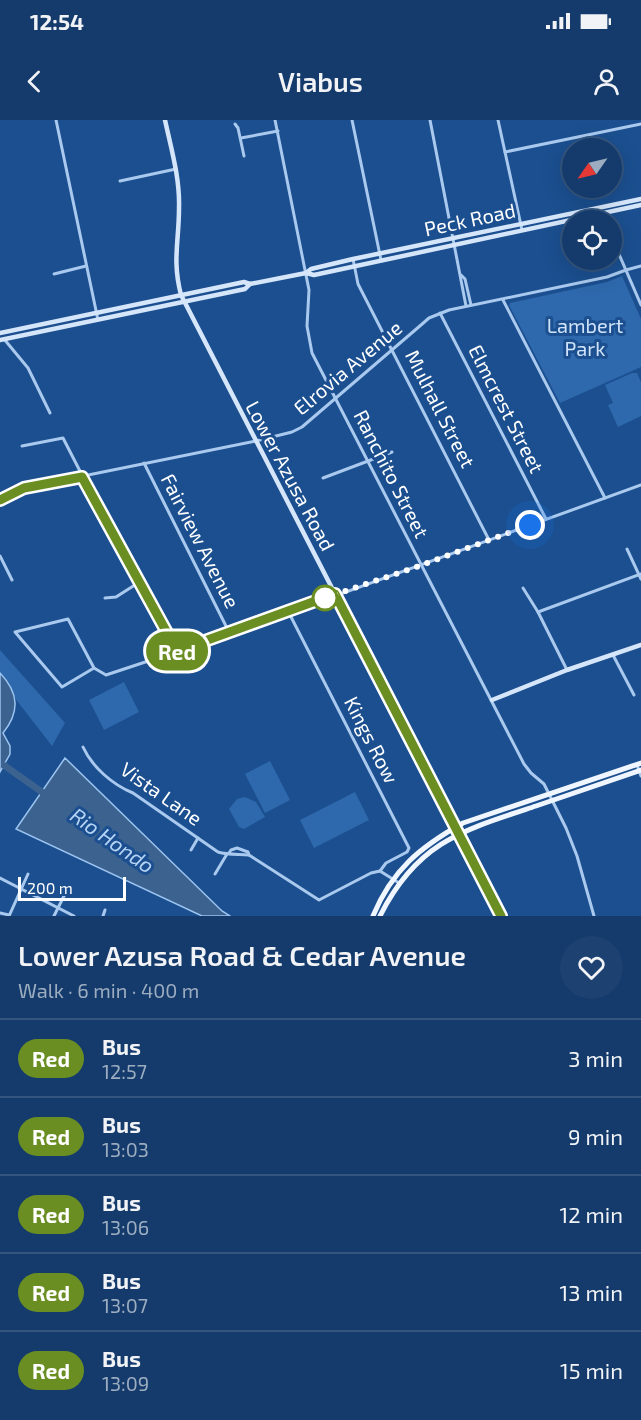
<!DOCTYPE html>
<html lang="en">
<head>
<meta charset="utf-8">
<style>
  :root { --surface:#143b6b; --page:#1d4271; --text:#f1f3f6; --muted:#9dadc1; --line:#33557e }
  body { margin:0; font-family:"Exo 2",sans-serif; background:var(--page); color:var(--text); height:100vh; display:flex; flex-direction:column; font-size:22px; white-space:nowrap }
  * { box-sizing:border-box; margin:0 }
  p { font-size:20px; color:var(--muted) }
  .icon { flex:none; width:33px; height:33px; fill:none; stroke:currentColor; stroke-width:2; stroke-linecap:round; stroke-linejoin:round }
  .map { position:relative; height:796px; overflow:hidden }
  .side { display:flex; flex-direction:column; background:var(--surface); flex:1 }
  .side>* { flex:none }
  .badge { padding:0 12px; border-radius:20px; font-size:21px; line-height:39px }
  .needle { width:39px; rotate:236deg }
  .tools { position:absolute; left:562px; top:18px; display:grid; gap:12px }
  .tools a { display:grid; place-items:center; width:60px; height:60px; border-radius:50%; background:var(--surface); box-shadow:0 6px 24px #0002,0 0 0 2px var(--line); font-size:30px }
  .scale { position:absolute; left:18px; bottom:15px; width:108px; box-sizing:border-box; padding-left:6px; border:3px solid #fff; border-top:0; font-size:16px; line-height:21px; white-space:nowrap; color:#fff; -webkit-text-stroke:4px #1b4f8f; paint-order:stroke }
  .you { position:absolute; width:30px; height:30px; margin:-15px; border:4px solid #fff; border-radius:50%; background:#1a73e8; box-shadow:0 0 0 9px #1a73e833 }
  .map>.badge { position:absolute; translate:-50% -50%; box-shadow:0 0 0 3px #fff }
  .round { display:grid; place-items:center; flex:none; width:63px; height:63px; border-radius:32px; background:var(--page) }
  .headline { display:flex; align-items:center; justify-content:space-between; height:102px; padding:0 18px }
  h1 { font-size:28px; font-weight:600; line-height:45px }
  ul { padding:0; list-style:none }
  li { display:flex; align-items:center; gap:18px; height:78px; padding:0 18px; border-top:2px solid var(--line) }
  li div { flex:1 }
  li b { display:block; font-size:22px }
  li em { font-style:normal }
  li .badge { min-width:66px; font-weight:700; text-align:center }
  .status { display:flex; justify-content:space-between; align-items:center; height:42px; padding:0 30px; background:var(--surface); direction:ltr }
  .status svg { height:16px; fill:currentColor }
  header { display:flex; justify-content:space-between; align-items:center; height:78px; padding:0 18px; background:var(--surface); font-size:27px; font-weight:600 }
  .map>svg:first-child { display:block }
  .green { fill:#2e69ad }
  .water { fill:#3c6290; stroke:#9cc4f0; stroke-width:1.5 }
  .lines { fill:none; stroke-linecap:round; stroke-linejoin:round }
  .river { stroke:#3c6290; stroke-width:7 }
  .street { stroke:#a9c9ee; stroke-width:3 }
  .secondary { stroke:#d6e6fa; stroke-width:4.5 }
  .primary { stroke:#f0f6ff; stroke-width:5 }
  .line-casing { stroke:#fff; stroke-width:14 }
  .line { stroke:#6b8e23; stroke-width:9 }
  .walk { stroke:#fff; stroke-width:6; stroke-dasharray:0 10.8 }
  .stop-dot { fill:#fff; stroke:#6b8e23; stroke-width:3 }
  .labels { text-anchor:middle; stroke-width:6; stroke-linejoin:round; paint-order:stroke }
  .street-label { font-size:20px; fill:#fff; stroke:#1b4f8f }
  .park-label { font-size:20px; fill:#cfe3fa; stroke:#1b4f8f }
  .water-label { font-size:21px; font-style:italic; fill:#b5d3f5; stroke:#1b4f8f }
</style>
</head>
<body>
<div class="status"><b>12:54</b><svg viewBox="0 0 49 12"><path d="M0 12V9h3v3zM5 12V6h3v6zM10 12V3h3v9zM15 12V0h3v12zM26 1h20v11H26zM47 4h2v5h-2z"/></svg></div>
<header><svg class="icon" aria-label="back" viewBox="0 0 24 24"><path d="M15 5l-7 7 7 7"/></svg>Viabus<svg class="icon" aria-label="person" viewBox="0 0 24 24"><circle cx="12" cy="8" r="4"/><path d="M4 21q1-7 8-7t8 7"/></svg></header>
<div class="map">
<svg width="641" height="796" viewBox="0 0 641 796">
  <rect width="100%" height="100%" fill="#1b4f8f"/>
  <g class="green">
    <polygon points="622,156 641,199 641,247 560,283 509,185 510,183 607,162"/>
    <polygon points="632,253 637,253 641,262 641,296 618,307 608,285 613,283 605,265"/>
    <polygon points="0,530 65,603 52,626 14,577 8,562 0,553"/>
    <polygon points="124,562 139,592 104,610 89,580"/>
    <polygon points="270,641 290,680 265,693 245,654"/>
    <polygon points="355,672 369,700 314,728 300,700"/>
    <polygon points="245,677 256,682 265,697 244,709 239,707 229,689 237,679"/>
  </g>
  <g class="water">
    <path d="M0,553C19,573 20,592 3,613L10,626V634L0,652Z"/>
    <polygon points="65,638 222,791 230,796 202,796 16,709"/>
  </g>
  <g class="lines">
    <polyline class="river" points="5,646 49,677"/>
    <g class="street">
      <polyline points="56,0 98,200"/>
      <polyline points="275,0 309,170 307,206 312,233 524,644 531,653 544,664 566,708 577,736 594,796"/>
      <polyline points="352,0 381,140"/>
      <polyline points="430,0 466,186"/>
      <polyline points="498,0 522,110"/>
      <polyline points="235,4 238,8 244,36"/>
      <polyline points="241,18 278,11"/>
      <polyline points="505,32 641,4"/>
      <polyline points="120,61 176,49"/>
      <polyline points="612,118 641,185"/>
      <polyline points="353,139 358,164 489,420"/>
      <polyline points="54,154 86,146"/>
      <polyline points="461,155 465,159 471,185"/>
      <polyline points="503,180 605,378"/>
      <polyline points="440,193 546,399"/>
      <polyline points="4,219 28,248 50,293"/>
      <polyline points="22,326 63,318 121,431 177,531"/>
      <polyline points="144,343 230,514"/>
      <polyline points="323,358 392,332"/>
      <polyline points="0,380 24,368 256,321 292,312 302,307 421,205 429,198 449,190 607,157 626,150 641,146"/>
      <polyline points="627,429 641,459"/>
      <polyline points="0,436 12,460"/>
      <polyline points="523,468 538,492 567,550"/>
      <polyline points="105,478 116,477 138,463"/>
      <polyline points="288,491 409,728 407,732 386,743 380,751"/>
      <polyline points="538,492 641,454"/>
      <polygon points="68,499 94,548 62,567 15,512"/>
      <polyline points="613,535 634,575"/>
      <polyline points="94,548 106,555 230,514 641,365"/>
      <path d="M83,627C92,647 113,665 133,673L218,732C228,735 238,734 249,735"/>
      <polyline points="637,645 641,656"/>
      <polyline points="191,730 198,718"/>
      <polyline points="229,733 231,730 237,728 248,732 249,735 319,780 371,753 380,751 399,763"/>
      <polyline points="215,754 227,734"/>
      <polyline points="0,758 74,796"/>
      <polyline points="0,793 9,795"/>
      <polyline points="9,796 28,754"/>
      <polyline points="54,796 66,772"/>
      <polyline points="103,796 105,790"/>
    </g>
    <g class="secondary">
      <path d="M165,0C171,28 180,58 179,88C179,122 172,140 181,175L501,796"/>
      <polyline points="306,153 311,149 353,139 641,79"/>
      <polyline points="0,213 244,162 250,164 306,153 314,155 641,85"/>
      <polyline points="0,220 245,169 250,164"/>
      <polyline points="492,580 567,550 641,525"/>
    </g>
    <g class="primary">
      <path d="M373,796C392,750 420,727 463,703L641,643"/>
      <path d="M380,796C417,722 463,710 536,686C571,674 606,662 641,650"/>
    </g>
  </g>
  <g class="lines">
    <g class="line-casing">
      <polyline id="line" points="0,380 24,368 82,357 177,531 335,474 501,796"/>
    </g>
    <use href="#line" class="line"/>
    <polyline class="walk" points="325,478 422,445 530,405"/>
  </g>
  <circle class="stop-dot" cx="325" cy="478" r="12"/>
  <g class="labels">
    <g class="street-label">
      <text transform="translate(470 100) rotate(-12)" y="7">Peck Road</text>
      <text transform="translate(348 248) rotate(-40)" y="7">Elrovia Avenue</text>
      <text transform="translate(440 289) rotate(63)" y="7">Mulhall Street</text>
      <text transform="translate(506 289) rotate(63)" y="7">Elmcrest Street</text>
      <text transform="translate(391 354) rotate(63)" y="7">Ranchito Street</text>
      <text transform="translate(290 356) rotate(62)" y="7">Lower Azusa Road</text>
      <text transform="translate(200 421) rotate(63)" y="7">Fairview Avenue</text>
      <text transform="translate(371 620) rotate(63)" y="7">Kings Row</text>
      <text transform="translate(161 674) rotate(35)" y="7">Vista Lane</text>
    </g>
    <g class="park-label">
      <text x="585" y="213">Lambert<tspan x="585" dy="23">Park</tspan></text>
    </g>
    <g class="water-label">
      <text transform="translate(112 721) rotate(35)" y="7">Rio Hondo</text>
    </g>
  </g>
</svg>
<div class="tools">
<a><svg class="needle" viewBox="-14 -14 28 28"><path d="M0-13l5 13h-10z" fill="#e53935"/><path d="M0 13l5-13h-10z" fill="#9dadc1"/></svg></a>
<a><svg class="icon" aria-label="locate" viewBox="0 0 24 24"><circle cx="12" cy="12" r="6"/><path d="M12 2v4M12 18v4M2 12h4M18 12h4"/></svg></a>
</div>
<div class="scale">200 m</div>
<div class="you" style="left:530px;top:405px"></div>
<b class="badge" style="left:177px;top:531px;background:#6b8e23;color:#fff">Red</b>
</div>
<section class="side">
<div class="headline"><div><h1>Lower Azusa Road &amp; Cedar Avenue</h1><p>Walk · 6 min · 400 m</p></div><a class="round"><svg class="icon" aria-label="heart" viewBox="0 0 24 24"><path d="M12 20l-8-8c-3-5 5-10 8-4 3-6 11-1 8 4z"/></svg></a></div>
<ul>
<li><span class="badge" style="background:#6b8e23;color:#fff">Red</span><div><b>Bus</b><p>12:57</p></div><em>3 min</em></li>
<li><span class="badge" style="background:#6b8e23;color:#fff">Red</span><div><b>Bus</b><p>13:03</p></div><em>9 min</em></li>
<li><span class="badge" style="background:#6b8e23;color:#fff">Red</span><div><b>Bus</b><p>13:06</p></div><em>12 min</em></li>
<li><span class="badge" style="background:#6b8e23;color:#fff">Red</span><div><b>Bus</b><p>13:07</p></div><em>13 min</em></li>
<li><span class="badge" style="background:#6b8e23;color:#fff">Red</span><div><b>Bus</b><p>13:09</p></div><em>15 min</em></li>
</ul>
</section>
</body>
</html>
